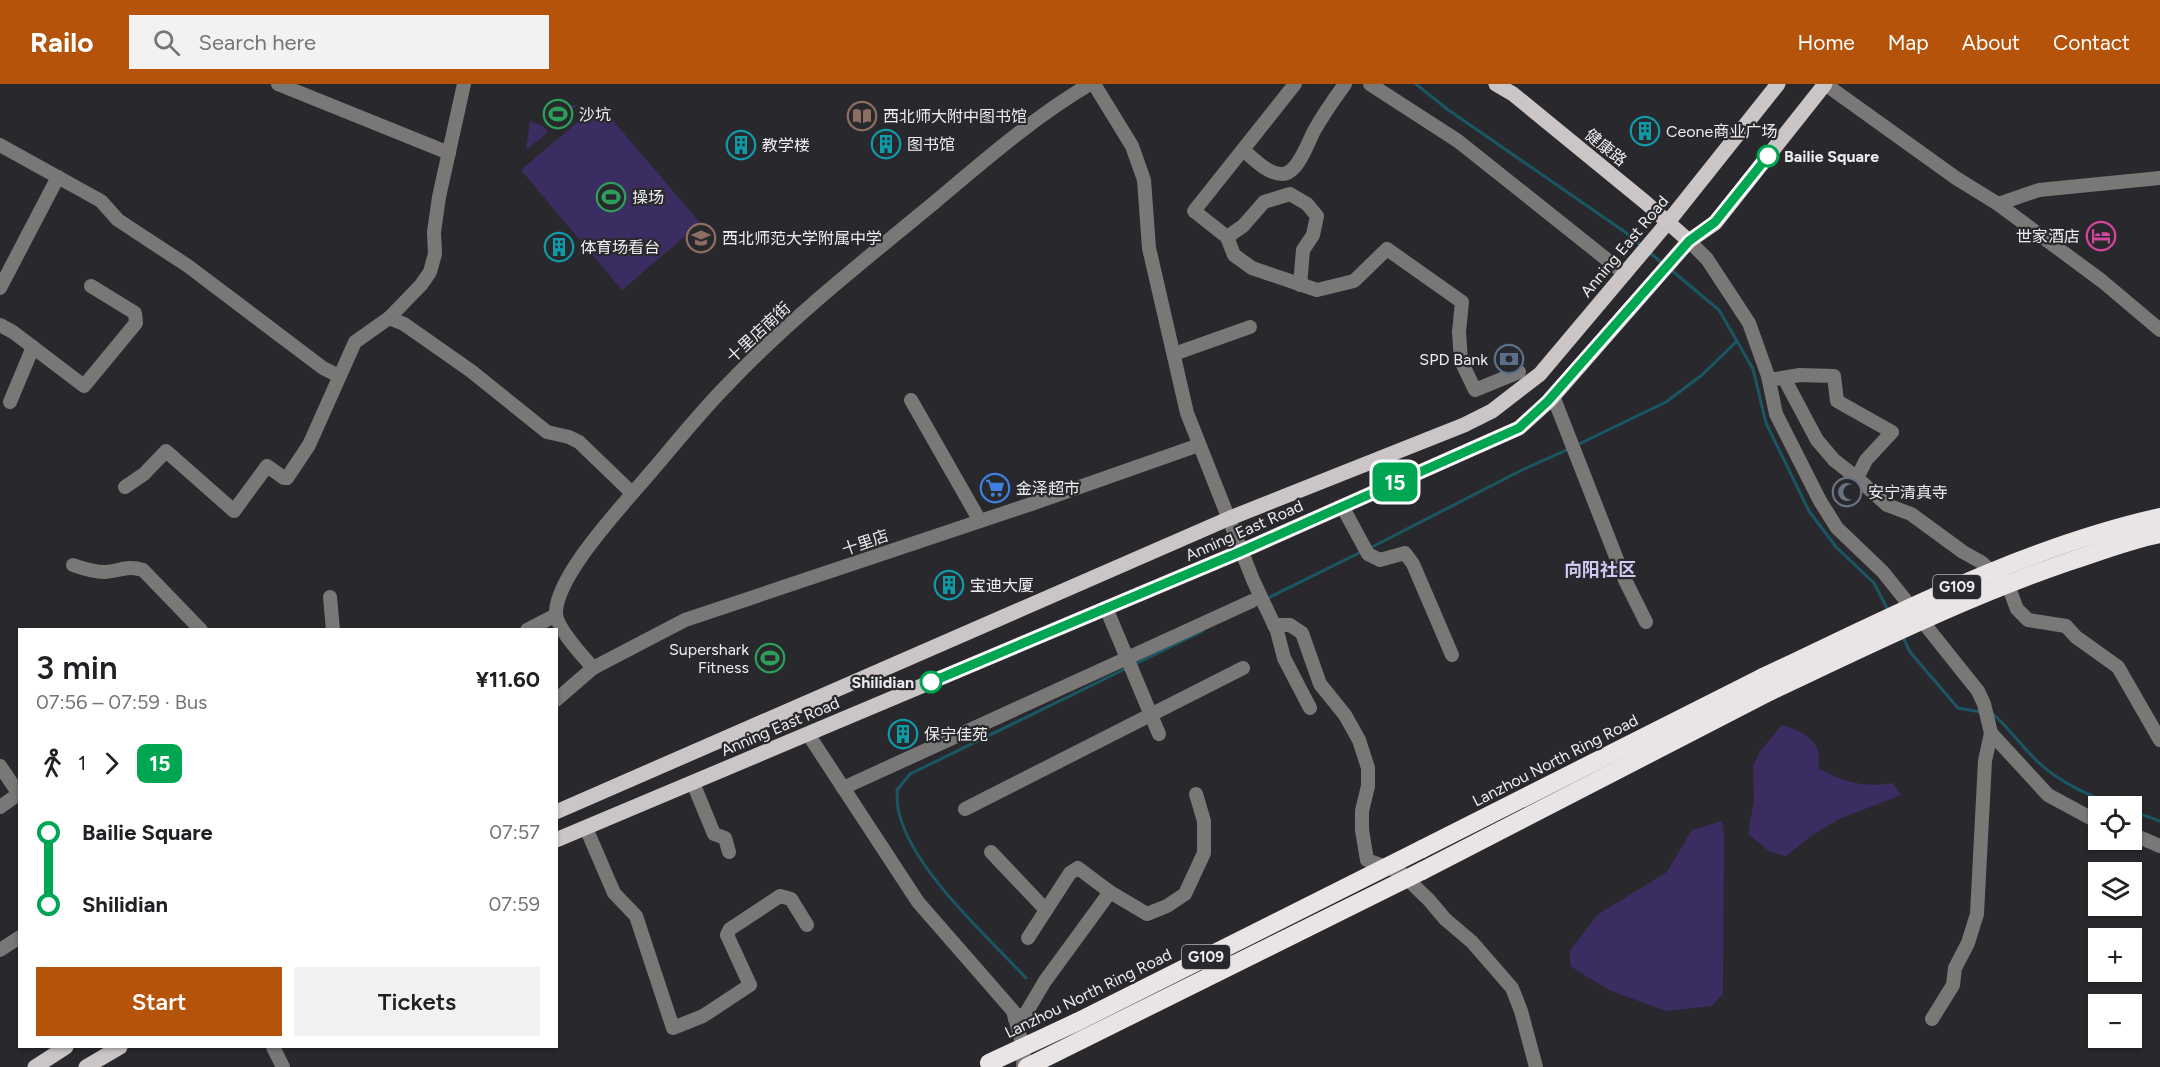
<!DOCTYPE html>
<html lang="en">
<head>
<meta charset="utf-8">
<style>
  :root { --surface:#fff; --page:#f2f2f2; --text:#202124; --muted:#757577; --accent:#b45309 }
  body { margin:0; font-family:Figtree,"Noto Sans SC",sans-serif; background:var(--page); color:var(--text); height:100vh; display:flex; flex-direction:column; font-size:22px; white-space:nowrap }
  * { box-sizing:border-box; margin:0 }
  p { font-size:20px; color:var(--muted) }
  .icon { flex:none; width:33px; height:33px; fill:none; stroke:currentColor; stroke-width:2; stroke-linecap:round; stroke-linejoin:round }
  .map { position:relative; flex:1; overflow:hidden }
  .side { position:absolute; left:18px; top:544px; width:540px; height:420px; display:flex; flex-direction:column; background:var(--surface); border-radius:0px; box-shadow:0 2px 4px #0004 }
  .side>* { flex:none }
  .badge { padding:0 12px; border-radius:9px; font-size:21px; line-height:39px }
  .tools { position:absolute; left:2088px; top:712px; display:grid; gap:12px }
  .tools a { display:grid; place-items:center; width:54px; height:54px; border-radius:0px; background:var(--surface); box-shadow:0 2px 4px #0004; font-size:30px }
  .map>.badge { position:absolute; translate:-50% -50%; box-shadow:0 0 0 3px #fff }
  .legs { display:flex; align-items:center; gap:9px; height:66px; padding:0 18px; font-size:20px }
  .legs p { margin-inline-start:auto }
  .summary { display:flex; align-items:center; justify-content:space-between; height:102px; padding:0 18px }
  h1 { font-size:33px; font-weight:600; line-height:45px }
  .action { display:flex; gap:12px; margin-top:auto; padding:12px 18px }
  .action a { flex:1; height:69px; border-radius:0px; background:var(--accent); color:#fff; font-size:24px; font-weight:600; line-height:69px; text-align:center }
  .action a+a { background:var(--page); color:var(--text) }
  ul { padding:0 18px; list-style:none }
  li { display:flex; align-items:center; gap:21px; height:72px; font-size:22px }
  li i { display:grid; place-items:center; width:9px; height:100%; margin:0 8px; background:currentColor }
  li i::after { content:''; width:15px; height:15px; margin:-8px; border:4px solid; border-radius:50%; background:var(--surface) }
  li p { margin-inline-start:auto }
  li:first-child i { background:linear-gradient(#0000 50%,currentColor 0) }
  li:last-child i { background:linear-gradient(currentColor 50%,#0000 0) }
  header { display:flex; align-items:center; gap:36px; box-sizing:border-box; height:84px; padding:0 30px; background:var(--accent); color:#fff }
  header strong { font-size:28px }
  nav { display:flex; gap:33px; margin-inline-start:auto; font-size:21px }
  .search { width:420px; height:54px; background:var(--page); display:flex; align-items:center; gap:15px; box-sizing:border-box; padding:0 21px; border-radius:0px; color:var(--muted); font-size:22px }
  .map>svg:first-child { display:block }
  .green { fill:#3b2d62 }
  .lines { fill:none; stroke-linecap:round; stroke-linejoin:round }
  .stream { stroke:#1a5664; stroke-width:3 }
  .minor { stroke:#7a7777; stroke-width:14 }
  .major { stroke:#cbc5c5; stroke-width:15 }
  .highway { stroke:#ebe4e5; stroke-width:18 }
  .highway-bridge { stroke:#ebe4e5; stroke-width:18 }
  .line-1-casing { stroke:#fff; stroke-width:14 }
  .line-1 { stroke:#00a651; stroke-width:9 }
  .stop-1-dot { fill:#fff; stroke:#00a651; stroke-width:3 }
  .labels { text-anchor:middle; stroke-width:4.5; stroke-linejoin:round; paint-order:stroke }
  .shield { fill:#29292d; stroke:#b2b2b6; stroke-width:1.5 }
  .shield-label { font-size:15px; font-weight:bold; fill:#ededf0 }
  .poi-label { font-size:16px; fill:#ededf0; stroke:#29292d; text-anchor:start }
  .street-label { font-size:16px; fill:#ededf0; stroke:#29292d }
  .stop-label { font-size:16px; font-weight:bold; fill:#ededf0; stroke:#29292d; text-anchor:start }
  .neighbourhood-label { font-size:18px; font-weight:bold; fill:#d1c9f5; stroke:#29292d }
</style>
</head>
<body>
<header>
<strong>Railo</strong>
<div class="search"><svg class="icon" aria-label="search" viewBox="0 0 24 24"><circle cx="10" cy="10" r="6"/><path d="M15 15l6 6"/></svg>Search here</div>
<nav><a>Home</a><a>Map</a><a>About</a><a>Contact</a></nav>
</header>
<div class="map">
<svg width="2160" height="983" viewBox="0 0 2160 983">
  <rect width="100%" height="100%" fill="#29292d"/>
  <g class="green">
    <polygon points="599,20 700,139 622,206 521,86"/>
    <polygon points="577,21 555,42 547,22"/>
    <polygon points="530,37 543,42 548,48 526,66"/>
    <path d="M1782,641C1796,645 1816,653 1819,670C1820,674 1818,680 1818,684C1842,698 1866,704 1893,699L1901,711L1839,735L1811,752L1786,772L1770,768L1748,750L1754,716L1753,682L1760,667Z"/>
    <polygon points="1722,737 1724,749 1723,910 1712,922 1666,927 1609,906 1570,882 1570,867 1597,831 1667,788 1692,746"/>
  </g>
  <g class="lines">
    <g class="stream">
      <polyline points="1416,0 1447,25 1625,148 1642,162"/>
      <polyline points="1649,168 1662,179"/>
      <polyline points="1670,185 1719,226 1753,285 1766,339 1809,427 1836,463 1874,499 1888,526"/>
      <polyline points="1577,361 1666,318 1702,291 1737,257"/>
      <polyline points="1370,464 1522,386 1571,364"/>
      <polyline points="1268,514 1361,468"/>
      <polyline points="1903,553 1910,568 1958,624 1981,628"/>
      <polyline points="1133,581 1203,547"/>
      <path d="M1990,629L1993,630C2010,645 2022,663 2038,678C2061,700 2091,712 2120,723"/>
      <polyline points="2132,727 2160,737"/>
      <path d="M1026,894C986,851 913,786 899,729C897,722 897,713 897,706L910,690L1127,584"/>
    </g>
    <g class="minor">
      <polyline points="278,0 449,69"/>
      <polyline points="1094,0 1132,62 1144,96 1149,164 1187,329 1253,496 1277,547 1284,574 1310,624"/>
      <polyline points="1295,0 1194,127 1227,153 1234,171 1252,184 1317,206 1354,197 1387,165 1462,218 1459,248 1461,277 1475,306 1519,288"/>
      <polyline points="1370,0 1458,57 1625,190"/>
      <polyline points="1825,0 1956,94 1998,120 2102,197 2160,246"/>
      <polyline points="0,61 101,117 118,136 188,182 323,284 339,292"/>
      <path d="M1243,66C1253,74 1267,90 1282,90C1298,90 1308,58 1314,47C1323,31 1334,15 1345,0"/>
      <polyline points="1998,120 2039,106 2160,94"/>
      <polyline points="1227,153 1243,142 1264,118 1290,110 1307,120 1317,132 1313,151 1303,166 1300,201"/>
      <polyline points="1689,157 1707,175 1749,239 1768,292 1776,330 1820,417 1837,444 1883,488 1978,607 1984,620 1991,649 2048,711 2098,738"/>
      <polyline points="0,204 58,93"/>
      <polyline points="389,234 404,240 471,287 547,348 569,353 579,358 632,409"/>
      <polyline points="0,241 13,248 84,302 136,239 135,229 91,202"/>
      <polyline points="1174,270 1250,243"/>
      <polyline points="1784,294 1817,356 1834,376 1857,394"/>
      <polyline points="1769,296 1800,291 1834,292 1837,317 1892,348 1866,376 1857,394 1887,421 1911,430 1963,468 1981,478 2009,504 2017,525 2028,536 2066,542 2076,553 2118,583 2160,656"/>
      <polyline points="1553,312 1625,496 1646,538"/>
      <polyline points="911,316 980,437"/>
      <polyline points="10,318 33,263"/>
      <polyline points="125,403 144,390 166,367 234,427 267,382 284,394 287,394 309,361 355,258 389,234 421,201 430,188 435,170 434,148 439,113 464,0"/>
      <polyline points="1342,422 1368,470 1380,476 1405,469 1413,480 1452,571"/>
      <path d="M73,481C84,485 94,488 105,488C121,487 127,481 143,486L201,546"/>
      <polyline points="330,513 333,546"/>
      <polyline points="1106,524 1159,650"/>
      <polyline points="1274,541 1290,541 1302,549 1320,600 1345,631 1359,656 1368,684 1368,702 1362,727 1362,746 1367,776 1400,788 1429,816 1445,835 1472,858 1512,904 1521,927 1536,983"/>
      <polyline points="527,546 556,531"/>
      <path d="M593,584C583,572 555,543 556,528C557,493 614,431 637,404C668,369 697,331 730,298C793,232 865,176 935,118C985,76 1034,33 1090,0"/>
      <polyline points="556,616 593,584 685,536 1034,419 1199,361"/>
      <polyline points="808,650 918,818 1013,927 1024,966 1023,983"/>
      <polyline points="0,682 19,710"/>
      <polyline points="693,699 714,750 725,754 729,768"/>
      <polyline points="843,704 1252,517"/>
      <polyline points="0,723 20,709"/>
      <polyline points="965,725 1243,584"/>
      <polyline points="586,744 614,809 636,832 673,944 703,932 750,901 727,851 730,845 780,812 791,815 807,841"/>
      <polyline points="2132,750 2160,762"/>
      <polyline points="991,768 1046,826"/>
      <polyline points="1028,854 1070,789 1078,784 1110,808 1147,830 1167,822 1185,810 1204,769 1204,737 1196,710"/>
      <polyline points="0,866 20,853"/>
      <polyline points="1015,935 1026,929 1045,897 1110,808"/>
      <polyline points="1932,935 1953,901 1955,884 1968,859 1977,830 1985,677 1991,649"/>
      <polyline points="273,963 283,983"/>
    </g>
    <g class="major">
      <polyline points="1496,0 1513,10 1645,118 1689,157"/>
      <polyline points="556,728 1230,434 1464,341 1492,327 1540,290 1668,138 1778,0"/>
      <polyline points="556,756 1242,467 1519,344 1549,317 1689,157 1715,139 1825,0"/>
      <polyline points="35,983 66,963"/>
      <polyline points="86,983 120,963"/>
    </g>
    <g class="highway">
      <polyline points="1422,765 1763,593"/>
      <polyline points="1422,787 1771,607"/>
    </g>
    <g class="highway-bridge">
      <path d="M1763,593C1891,533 2021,464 2160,433"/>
      <path d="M1771,607C1869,561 1966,513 2068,478C2099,468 2129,456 2160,450"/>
      <polyline points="989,979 1079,937 1422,765"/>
      <polyline points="1027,983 1422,787"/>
    </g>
  </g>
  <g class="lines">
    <g class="line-1-casing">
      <polyline id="line-1" points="931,598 1242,467 1519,344 1548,317 1689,157 1715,138 1768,72"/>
    </g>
    <use href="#line-1" class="line-1"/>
  </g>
  <defs>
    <g id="stadium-ring" transform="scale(1.5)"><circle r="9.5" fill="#29292d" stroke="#2e9e5b" stroke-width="1.5"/><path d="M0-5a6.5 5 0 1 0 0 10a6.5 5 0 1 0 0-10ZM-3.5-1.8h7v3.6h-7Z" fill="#2e9e5b"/></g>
    <g id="library-ring" transform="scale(1.5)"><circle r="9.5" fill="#29292d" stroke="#8d6e63" stroke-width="1.5"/><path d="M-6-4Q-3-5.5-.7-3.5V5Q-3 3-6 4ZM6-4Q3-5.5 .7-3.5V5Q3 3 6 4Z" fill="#8d6e63"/></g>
    <g id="building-ring" transform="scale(1.5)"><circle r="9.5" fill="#29292d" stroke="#0f9aa8" stroke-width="1.5"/><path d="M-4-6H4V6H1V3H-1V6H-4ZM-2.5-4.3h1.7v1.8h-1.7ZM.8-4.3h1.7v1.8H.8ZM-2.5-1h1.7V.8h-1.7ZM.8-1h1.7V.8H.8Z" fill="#0f9aa8"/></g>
    <g id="hotel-ring" transform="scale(1.5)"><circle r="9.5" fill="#29292d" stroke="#d1479c" stroke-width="1.5"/><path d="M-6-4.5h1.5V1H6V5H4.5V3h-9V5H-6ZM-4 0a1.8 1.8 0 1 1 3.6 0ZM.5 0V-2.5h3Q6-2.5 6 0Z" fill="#d1479c"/></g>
    <g id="school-ring" transform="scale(1.5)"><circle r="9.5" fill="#29292d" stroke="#8d6e63" stroke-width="1.5"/><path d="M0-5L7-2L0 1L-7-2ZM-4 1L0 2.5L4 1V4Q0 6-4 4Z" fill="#8d6e63"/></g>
    <g id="bank-ring" transform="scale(1.5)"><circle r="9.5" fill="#29292d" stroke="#5c6f8a" stroke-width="1.5"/><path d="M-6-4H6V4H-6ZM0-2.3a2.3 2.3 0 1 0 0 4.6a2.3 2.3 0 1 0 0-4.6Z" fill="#5c6f8a"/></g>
    <g id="supermarket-ring" transform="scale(1.5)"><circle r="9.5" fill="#29292d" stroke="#3f7fe0" stroke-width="1.5"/><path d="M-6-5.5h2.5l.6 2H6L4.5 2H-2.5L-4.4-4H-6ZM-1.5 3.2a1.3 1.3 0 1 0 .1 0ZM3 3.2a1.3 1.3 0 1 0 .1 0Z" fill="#3f7fe0"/></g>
    <g id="mosque-ring" transform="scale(1.5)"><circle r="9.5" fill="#29292d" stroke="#6b7280" stroke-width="1.5"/><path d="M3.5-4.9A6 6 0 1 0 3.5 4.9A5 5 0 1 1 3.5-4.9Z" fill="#6b7280"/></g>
  </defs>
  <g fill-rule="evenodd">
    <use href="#stadium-ring" x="558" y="30"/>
    <use href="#library-ring" x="862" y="32"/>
    <use href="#building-ring" x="1645" y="47"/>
    <use href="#building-ring" x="886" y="60"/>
    <use href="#building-ring" x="741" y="61"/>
    <use href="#stadium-ring" x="611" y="113"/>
    <use href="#hotel-ring" x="2101" y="152"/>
    <use href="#school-ring" x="701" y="154"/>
    <use href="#building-ring" x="559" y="163"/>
    <use href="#bank-ring" x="1509" y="275"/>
    <use href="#supermarket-ring" x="995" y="404"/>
    <use href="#mosque-ring" x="1847" y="408"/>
    <use href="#building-ring" x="949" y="501"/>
    <use href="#stadium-ring" x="770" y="574"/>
    <use href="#building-ring" x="903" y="650"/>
  </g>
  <g class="stop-1-dot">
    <circle cx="1768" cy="72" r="10"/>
    <circle cx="931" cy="598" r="10"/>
  </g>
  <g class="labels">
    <g class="shield">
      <rect x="1933" y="491" width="48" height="24" rx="4.5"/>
      <rect x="1182" y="861" width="48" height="24" rx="4.5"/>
    </g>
    <g class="shield-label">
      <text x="1957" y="508">G109</text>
      <text x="1206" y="878">G109</text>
    </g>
    <g class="poi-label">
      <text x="579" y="36">沙坑</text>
      <text x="883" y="38">西北师大附中图书馆</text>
      <text x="1666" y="53">Ceone商业广场</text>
      <text x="907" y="66">图书馆</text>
      <text x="762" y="67">教学楼</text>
      <text x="632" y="119">操场</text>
      <text x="2080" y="158" text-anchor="end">世家酒店</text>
      <text x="722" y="160">西北师范大学附属中学</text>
      <text x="580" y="169">体育场看台</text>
      <text x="1488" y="281" text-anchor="end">SPD Bank</text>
      <text x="1016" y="410">金泽超市</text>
      <text x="1868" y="414">安宁清真寺</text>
      <text x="970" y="507">宝迪大厦</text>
      <text x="749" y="571" text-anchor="end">Supershark<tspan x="749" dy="18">Fitness</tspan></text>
      <text x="924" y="656">保宁佳苑</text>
    </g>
    <g class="street-label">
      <text transform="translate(1606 63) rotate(39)" y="6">健康路</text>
      <text transform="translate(1624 162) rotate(-50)" y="6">Anning East Road</text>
      <text transform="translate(758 248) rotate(-43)" y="6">十里店南街</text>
      <text transform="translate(1244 446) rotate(-24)" y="6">Anning East Road</text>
      <text transform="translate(865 458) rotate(-19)" y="6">十里店</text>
      <text transform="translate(780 642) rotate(-23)" y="6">Anning East Road</text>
      <text transform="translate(1555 676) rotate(-27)" y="6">Lanzhou North Ring Road</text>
      <text transform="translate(1088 909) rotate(-26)" y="6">Lanzhou North Ring Road</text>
    </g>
    <g class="stop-label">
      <text x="1784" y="78">Bailie Square</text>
      <text x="914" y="604" text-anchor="end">Shilidian</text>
    </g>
    <g class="neighbourhood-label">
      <text x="1600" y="492">向阳社区</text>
    </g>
  </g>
</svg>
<div class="tools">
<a><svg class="icon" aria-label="locate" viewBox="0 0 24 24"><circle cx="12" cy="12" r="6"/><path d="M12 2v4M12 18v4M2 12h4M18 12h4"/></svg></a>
<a><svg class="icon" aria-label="layers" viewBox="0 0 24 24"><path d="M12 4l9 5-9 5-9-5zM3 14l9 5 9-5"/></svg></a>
<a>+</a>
<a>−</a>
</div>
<b class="badge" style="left:1395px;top:398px;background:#00a651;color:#fff">15</b>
<section class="side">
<div class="summary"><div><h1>3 min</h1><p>07:56 – 07:59 · Bus</p></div><b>¥11.60</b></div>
<div class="legs"><svg class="icon" aria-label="walk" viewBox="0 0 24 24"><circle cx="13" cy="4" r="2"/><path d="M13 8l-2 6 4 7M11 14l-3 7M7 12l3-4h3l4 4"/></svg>1<svg class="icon" aria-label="forward" viewBox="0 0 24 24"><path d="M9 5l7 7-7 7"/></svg><b class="badge" style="background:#00a651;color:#fff">15</b></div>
<ul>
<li><i style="color:#00a651"></i><b>Bailie Square</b><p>07:57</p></li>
<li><i style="color:#00a651"></i><b>Shilidian</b><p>07:59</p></li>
</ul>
<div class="action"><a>Start</a><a>Tickets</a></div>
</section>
</div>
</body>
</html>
